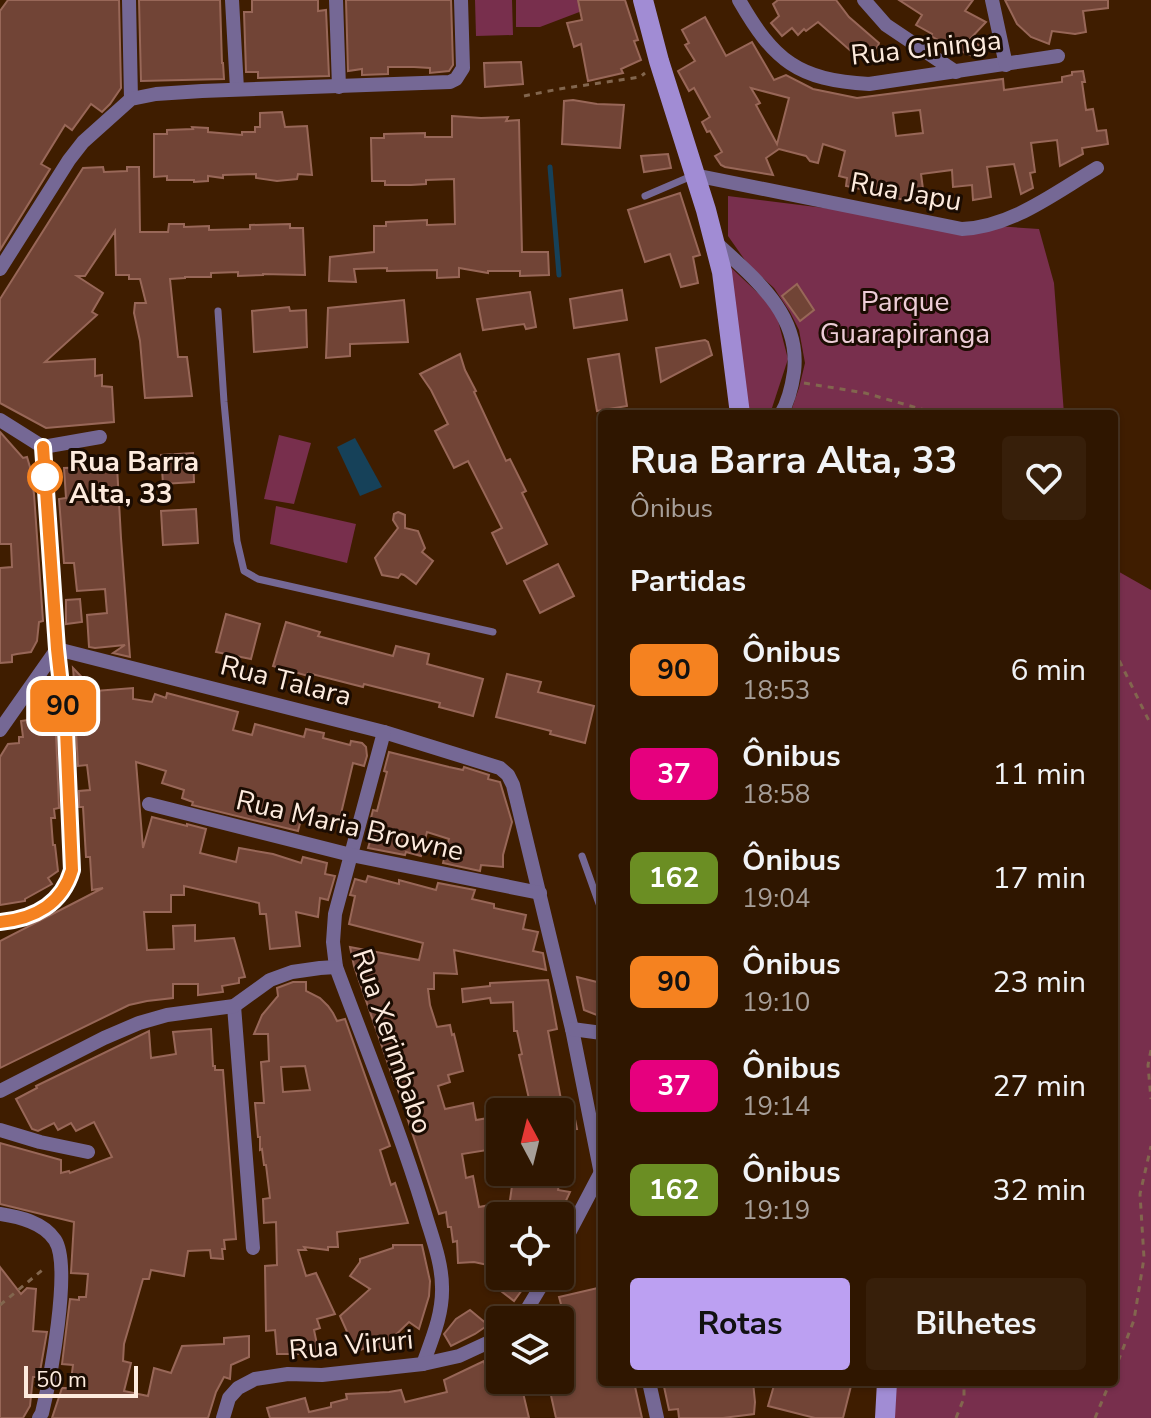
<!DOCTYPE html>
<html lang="pt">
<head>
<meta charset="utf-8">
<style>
  :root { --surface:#2f1600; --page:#371f0a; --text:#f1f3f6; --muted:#a79f99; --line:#4a3522; --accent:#bca0f2 }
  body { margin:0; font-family:"Nunito Sans",sans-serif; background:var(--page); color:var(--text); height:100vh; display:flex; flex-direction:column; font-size:30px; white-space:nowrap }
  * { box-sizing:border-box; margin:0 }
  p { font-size:26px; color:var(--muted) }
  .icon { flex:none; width:44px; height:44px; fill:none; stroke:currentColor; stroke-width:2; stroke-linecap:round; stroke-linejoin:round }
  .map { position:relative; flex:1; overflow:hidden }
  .details { position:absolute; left:598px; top:410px; width:520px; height:976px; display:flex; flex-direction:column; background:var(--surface); border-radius:8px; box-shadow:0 2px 6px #0004,0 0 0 2px var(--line) }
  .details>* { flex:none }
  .badge { padding:0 16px; border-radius:12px; font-size:28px; line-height:52px }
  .needle { width:52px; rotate:353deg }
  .buttons { position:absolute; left:486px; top:1098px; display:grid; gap:16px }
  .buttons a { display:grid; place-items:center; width:88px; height:88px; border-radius:8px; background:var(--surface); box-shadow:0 2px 6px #0004,0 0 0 2px var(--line); font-size:40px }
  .scale { position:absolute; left:24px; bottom:20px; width:114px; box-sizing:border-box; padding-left:8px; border:4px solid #fdebde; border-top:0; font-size:22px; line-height:28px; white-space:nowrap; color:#fdebde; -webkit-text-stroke:6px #1b0c02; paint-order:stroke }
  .map>.badge { position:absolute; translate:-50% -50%; box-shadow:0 0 0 4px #fff }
  h2 { padding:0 32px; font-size:30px; line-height:72px }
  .round { display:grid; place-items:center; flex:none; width:84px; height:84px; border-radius:8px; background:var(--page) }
  .overview { display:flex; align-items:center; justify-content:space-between; height:136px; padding:0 32px }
  h1 { font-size:38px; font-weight:700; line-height:60px }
  .cta { display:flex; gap:16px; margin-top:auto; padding:16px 32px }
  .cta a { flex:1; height:92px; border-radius:8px; background:var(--accent); color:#111; font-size:32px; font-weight:700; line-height:92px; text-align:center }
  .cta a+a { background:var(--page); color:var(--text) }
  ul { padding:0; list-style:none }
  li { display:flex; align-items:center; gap:24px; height:104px; padding:0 32px }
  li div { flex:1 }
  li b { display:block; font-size:30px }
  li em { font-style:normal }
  li .badge { min-width:88px; font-weight:700; text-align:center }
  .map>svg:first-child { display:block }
  .green { fill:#782f4d }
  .water { fill:#164159 }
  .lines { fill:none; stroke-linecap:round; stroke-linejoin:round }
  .stream { stroke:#164159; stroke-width:5 }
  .building { fill:#714436; stroke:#986758; stroke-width:2; fill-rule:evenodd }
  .path { stroke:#82664e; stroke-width:3; stroke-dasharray:6 6; stroke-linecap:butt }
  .lane { stroke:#756895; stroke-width:7 }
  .street { stroke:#756895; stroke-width:14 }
  .secondary { stroke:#a18cd4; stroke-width:20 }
  .line-casing { stroke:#fff; stroke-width:18 }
  .line { stroke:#f58220; stroke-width:12 }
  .stop-dot { fill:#fff; stroke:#f58220; stroke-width:4 }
  .labels { text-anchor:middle; stroke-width:6; stroke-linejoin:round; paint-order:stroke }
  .street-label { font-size:28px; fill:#fdebde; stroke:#1b0c02 }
  .park-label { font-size:28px; fill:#edcdd7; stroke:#1b0c02 }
  .stop-label { font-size:28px; font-weight:bold; fill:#fdebde; stroke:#1b0c02; text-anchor:start }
</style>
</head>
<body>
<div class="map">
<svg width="1151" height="1418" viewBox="0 0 1151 1418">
  <rect width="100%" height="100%" fill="#3f1d00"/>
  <g class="green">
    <polygon points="475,0 512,0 513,35 476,36"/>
    <polygon points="516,0 578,0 582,11 540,27 516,27"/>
    <polygon points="728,196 937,222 1039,229 1054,283 1064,414 790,414 799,388 805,363 799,330 790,312 774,288 747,263 728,236"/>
    <polygon points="724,261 775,309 788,359 770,414 744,414"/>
    <polygon points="279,435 311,443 294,504 264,499"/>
    <polygon points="276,506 356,524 347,563 270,544"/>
    <polygon points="1114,569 1151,590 1151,1418 893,1418 895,1382 1114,1382"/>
  </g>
  <polygon class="water" points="355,438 382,487 360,496 337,447"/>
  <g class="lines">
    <polyline class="stream" points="550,167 559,275"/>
  </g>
  <g class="building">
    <polygon points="8,0 119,0 121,88 110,104 102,112 91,104 72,130 65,125 41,164 50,169 0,250 0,11"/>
    <polygon points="139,0 220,0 222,63 223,63 224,79 141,81"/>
    <polygon points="252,0 318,0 318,11 326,10 329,76 258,78 258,72 246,72 244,12 252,12"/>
    <polygon points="346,0 451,0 453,65 449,71 430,73 430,68 414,67 388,67 388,74 362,75 362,69 348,71"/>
    <polygon points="578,0 625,0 638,40 634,41 641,60 621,69 623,73 588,81 581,44 574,47 567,23 582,20"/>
    <polygon points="778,0 836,0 849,17 879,43 878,46 865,61 854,52 853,53 818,22 806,31 804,29 798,35 792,28 782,36 771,23 779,16 773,4"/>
    <polygon points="899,0 973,0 965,11 986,22 969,40 986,49 982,57 977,58 949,46 931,36 932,34 916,25 922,15"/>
    <polygon points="1005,0 1108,0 1108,8 1083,11 1086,32 1075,34 1052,31 1049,44 1031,37 1017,24"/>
    <path d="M705,17L726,56L752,42L774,80L786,75L813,89L857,98L1003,79L1004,90L1062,82V77L1072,75V72L1083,71L1085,82H1082L1086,110L1093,109L1097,131L1106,130L1108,144L1082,148L1083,154L1060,166L1057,140L1031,143L1035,172L1030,173L1033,188L1021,194L1014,164L987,167L991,197L973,200L972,185L953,187L952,170L921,174L925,204L881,195L880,193L846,186L847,178L839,176L845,151L823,144L818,163L810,161L806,156L779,149L766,158L773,175L725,167L721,165L715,156L722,152L710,131L707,132L702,122L710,117L694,88L689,91L678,71L695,61L685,45L689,43L682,30ZM751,88L789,98L777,144L756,105L760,103ZM920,110L923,133L896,136L893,113Z"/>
    <polygon points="521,62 523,84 485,87 484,63"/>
    <polygon points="573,100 597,104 624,105 620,148 562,144 564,101"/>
    <polygon points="282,112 285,127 307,126 312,175 298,174 297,179 277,181 256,178 256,174 223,175 223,178 208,176 208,181 194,182 194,180 167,180 167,176 154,177 154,134 167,134 167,130 193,129 192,127 208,128 208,132 242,135 242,132 255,132 255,127 260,127 260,113"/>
    <polygon points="452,116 481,118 508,117 506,121 519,120 522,252 548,252 549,275 520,276 520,271 488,271 488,273 459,268 459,277 437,278 437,270 387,271 387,268 354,269 356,282 329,281 330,257 374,252 374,226 386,226 386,222 427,220 427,225 455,224 454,179 426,180 426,184 411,185 385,185 385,181 372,181 371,138 384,138 384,134 425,133 425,137 452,137"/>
    <polygon points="668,154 671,168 644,172 641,156"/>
    <polygon points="103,167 104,172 127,171 127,167 139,167 140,232 168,232 169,224 184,224 184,227 209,226 209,230 250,229 250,225 290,224 290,228 303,228 305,275 263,274 263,275 238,276 238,272 211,273 211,277 185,277 185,278 170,279 178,357 187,357 192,396 145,398 140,341 134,313 135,303 146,303 140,279 129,279 129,275 116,275 115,231 85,276 77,276 103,293 92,312 97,315 45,362 95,359 95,376 102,375 102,386 112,387 114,422 46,428 0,403 0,299 83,168"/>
    <polygon points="680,193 700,255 693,257 698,283 681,287 670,254 645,262 628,210"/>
    <polygon points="797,284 814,310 800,321 782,296"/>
    <polygon points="622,290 627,320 574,328 570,299"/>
    <polygon points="530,292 536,327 526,329 524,324 483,330 477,299"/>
    <polygon points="404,300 408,342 350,344 350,356 326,358 328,308"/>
    <polygon points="289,307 290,311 306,310 307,347 254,352 252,311"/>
    <polygon points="705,340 708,342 712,355 661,382 656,348"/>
    <polygon points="460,354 465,370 476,391 474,392 506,461 510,459 526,491 522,493 547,544 507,564 492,533 502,528 468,461 454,468 435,431 448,424 431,390 420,374"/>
    <polygon points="619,354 627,406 597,411 588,359"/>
    <polygon points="0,432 23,458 27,457 30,467 34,494 43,621 39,622 37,641 31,652 17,654 12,655 12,662 0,663 0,568 12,567 11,544 0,544"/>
    <polygon points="193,453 194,482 163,484 161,455"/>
    <polygon points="117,466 121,538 130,657 113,653 125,645 95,648 89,647 87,615 107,613 105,589 77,591 74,563 64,563 59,499 66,498 64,468"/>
    <polygon points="196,509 198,543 163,545 161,511"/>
    <polygon points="398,512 405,515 405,528 418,531 425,548 422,552 433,561 416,584 404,575 401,574 398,578 382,575 375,558 398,528 393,520 394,514"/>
    <polygon points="558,564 574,596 540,613 524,581"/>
    <polygon points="80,599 82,622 66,624 66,600"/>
    <polygon points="226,614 260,624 251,659 216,652"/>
    <polygon points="286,622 320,632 318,636 393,656 396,646 429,654 427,664 483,679 473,716 439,707 440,703 364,684 363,687 308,673 308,676 273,666"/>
    <polygon points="73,668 95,691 133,688 133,699 152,702 155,694 166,698 167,693 238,712 233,730 252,735 255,724 304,737 306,729 324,733 323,738 350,745 351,741 362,743 366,747 367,756 364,766 353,763 339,822 303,812 298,831 192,805 193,802 182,798 184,790 162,783 166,771 136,762 143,848 152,817 187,826 187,824 206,829 200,853 236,862 239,848 273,854 301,863 303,857 327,863 325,874 335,876 328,900 320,898 318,917 296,912 300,946 270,949 266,914 260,914 259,903 184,886 184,895 171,895 171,912 144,912 147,950 174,949 173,926 195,925 195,941 234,938 245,977 239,978 239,983 222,986 223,992 198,995 198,984 173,984 173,998 147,1001 129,1005 0,1068 0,941 103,888 92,890 90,857 86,857 83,807 79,807 79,791 90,790 87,765 78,766 76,731 78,731"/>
    <polygon points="507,674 541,682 538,692 594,706 585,743 550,734 551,731 496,717"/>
    <polygon points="47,717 49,733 56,733 59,808 54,809 55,818 51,818 53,845 55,845 58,871 48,878 52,884 25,899 25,901 0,905 0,757 8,744 19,743 19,737 23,737 21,721"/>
    <polygon points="389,752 449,767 463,770 464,767 489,775 488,779 500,782 512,822 503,855 503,867 481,865 480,871 443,863 449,839 427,832 421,856 406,852 405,855 368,848 373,831 368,830 373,810 377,811 387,772 384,771"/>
    <polygon points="368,876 399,884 399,880 436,890 438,883 475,890 472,899 494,904 494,908 526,915 523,929 538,932 533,951 543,953 546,970 454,950 457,974 434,973 434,989 428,989 430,1005 437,1027 450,1025 452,1035 454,1034 463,1071 448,1075 450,1082 438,1086 445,1109 473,1103 476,1120 500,1116 500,1148 462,1154 466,1178 473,1176 479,1207 500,1203 500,1238 495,1238 497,1267 474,1262 458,1263 457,1241 453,1242 451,1227 448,1227 446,1212 439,1214 395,1081 394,1081 354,966 350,947 419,960 423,943 349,924 355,896 350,895 355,879 366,882"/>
    <polygon points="577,977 601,983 599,989 602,989 602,1017 584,1010"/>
    <polygon points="548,980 557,1029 548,1031 563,1110 573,1109 577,1129 560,1130 560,1112 532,1112 519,1055 522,1054 517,1031 514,1031 513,1002 491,1003 490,998 463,1002 462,989 490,986 490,983"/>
    <path d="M293,982H306V991L320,998L328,1006L333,1013L337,1021L345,1019L390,1146L380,1150L391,1185L395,1183L408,1223L337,1232L338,1247H328V1250L304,1247L306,1250H298L306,1276L316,1273L335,1314L317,1319L320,1328L314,1330L319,1354H277L275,1330L266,1331L265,1266L277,1265L276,1222L264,1223L263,1199L270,1198L266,1165H264L262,1149L260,1150V1137H258L255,1103H264L261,1062L269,1061L268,1034H254L262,1015L278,996L277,988ZM305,1066L310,1090L283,1092L281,1067Z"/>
    <polygon points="211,1029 213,1066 215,1066 215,1070 223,1070 236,1239 224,1240 225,1249 222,1249 223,1259 211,1258 210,1250 188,1251 184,1276 151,1270 149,1279 143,1279 124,1344 123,1361 131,1363 124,1391 148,1396 154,1368 171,1373 182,1346 224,1344 224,1338 249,1336 249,1357 231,1365 230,1379 224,1377 216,1392 208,1418 52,1418 62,1388 70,1388 73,1365 62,1364 70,1299 79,1300 79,1297 86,1297 88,1274 71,1273 74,1222 0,1204 0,1143 61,1160 61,1173 69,1171 70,1173 112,1157 94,1122 76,1131 71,1123 58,1130 54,1123 38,1131 32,1129 16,1099 37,1088 36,1086 149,1031 151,1058 176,1054 173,1032"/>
    <polygon points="514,1172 561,1172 558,1190 570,1192 559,1216 541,1216 509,1207"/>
    <polygon points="393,1245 422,1245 430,1281 429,1296 419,1329 409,1322 381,1349 376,1343 356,1352 340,1316 370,1289 350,1276 360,1262 360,1259 393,1248"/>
    <polygon points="0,1267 21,1294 27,1288 36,1289 33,1331 47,1332 39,1377 33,1377 30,1406 23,1418 0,1418"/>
    <polygon points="513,1276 532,1276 514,1301 501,1291"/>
    <polygon points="602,1287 602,1382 634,1382 642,1418 556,1418 550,1391 552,1391 550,1380 560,1380 560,1316 564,1315 559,1297"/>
    <polygon points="470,1310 488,1325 475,1334 451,1346 444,1334 456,1319"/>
    <polygon points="484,1361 486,1370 500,1365 500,1380 520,1380 529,1418 270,1418 267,1408 305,1398 309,1412 331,1407 331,1403 347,1399 346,1394 389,1392 401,1390 405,1402 447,1392 444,1380"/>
    <polygon points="663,1382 753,1382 755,1402 754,1414 723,1418 679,1418 678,1409 669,1410"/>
    <polygon points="775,1382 852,1382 843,1418 815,1418 768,1406"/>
  </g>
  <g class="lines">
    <g class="path">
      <polyline points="524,96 559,89 640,77 645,73"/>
      <polyline points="804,383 865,393 935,413 949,414"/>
      <polyline points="1114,650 1151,725"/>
      <polyline points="1151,1050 1148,1065 1151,1099"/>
      <polyline points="0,1305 46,1267"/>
      <polyline points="1114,1372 1134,1320 1144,1258 1140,1194 1151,1146"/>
      <polyline points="956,1418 964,1398 964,1382"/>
      <polyline points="1095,1418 1110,1382"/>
    </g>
    <g class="lane">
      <polyline points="645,196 694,175"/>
      <polyline points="218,311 224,402 237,541 244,571 258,579 493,632"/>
      <polyline points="582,856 602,912"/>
    </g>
    <g class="street">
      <polyline points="129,0 131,99"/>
      <polyline points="232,0 237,89"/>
      <polyline points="336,0 339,87"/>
      <path d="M739,0C774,61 798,80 869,84L1058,56"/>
      <polyline points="864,0 886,25 956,72"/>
      <polyline points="992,0 1006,65"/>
      <path d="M694,175L962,229C1012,227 1056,192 1097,168"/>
      <path d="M715,242C754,278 801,314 794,372C792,386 788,402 781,414"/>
      <polyline points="0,269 69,160 83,142 131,99 156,94 202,91 450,82 456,79 463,68 461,0"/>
      <polyline points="0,420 43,447"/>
      <polyline points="43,447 100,437"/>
      <polyline points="57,649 384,732 500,768 508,775 513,785 572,1029 602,1179"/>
      <polyline points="0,730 57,649"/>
      <path d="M384,732L335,914L333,942L336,967C366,1048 399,1128 424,1210C431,1235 442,1261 442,1287C443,1314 432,1339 423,1364"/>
      <polyline points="149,804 351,855 540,893"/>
      <path d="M0,922C34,919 62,904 72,870L66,730L57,649L43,447"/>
      <polyline points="234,1006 253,1248"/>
      <polyline points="572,1029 602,1033"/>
      <polyline points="0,1091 104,1038 139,1023 167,1015 234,1006 270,980 292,972 320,968 336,967"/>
      <polyline points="0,1130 40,1142 88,1152"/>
      <path d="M0,1214C19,1217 43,1222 55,1240C72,1266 50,1380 42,1413L39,1418"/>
      <polyline points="560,1250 601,1172"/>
      <polyline points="519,1320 523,1316 547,1276"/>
      <polyline points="649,1382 657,1418"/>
      <polyline points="223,1418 229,1398 238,1388 255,1379 288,1374 322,1375 423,1364 459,1356 500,1337"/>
    </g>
    <g class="secondary">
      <polyline points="643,0 659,61 706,210 722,272 740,414"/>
      <polyline points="885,1418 887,1382"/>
    </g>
  </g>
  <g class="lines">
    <g class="line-casing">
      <path id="line" d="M0,922C34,919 62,904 72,870L66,730L57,649L43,447"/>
    </g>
    <use href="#line" class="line"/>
  </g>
  <circle class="stop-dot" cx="45" cy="477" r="16"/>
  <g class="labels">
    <g class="street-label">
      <text transform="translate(926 47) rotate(-6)" y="10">Rua Cininga</text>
      <text transform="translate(906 191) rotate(10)" y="10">Rua Japu</text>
      <text transform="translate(286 680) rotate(14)" y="10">Rua Talara</text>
      <text transform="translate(350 825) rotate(13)" y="10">Rua Maria Browne</text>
      <text transform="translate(393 1041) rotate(71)" y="10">Rua Xerimbabo</text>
      <text transform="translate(351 1344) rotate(-5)" y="10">Rua Viruri</text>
    </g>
    <g class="park-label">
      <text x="905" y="311">Parque<tspan x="905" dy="32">Guarapiranga</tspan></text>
    </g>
    <g class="stop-label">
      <text x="69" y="471">Rua Barra<tspan x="69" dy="32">Alta, 33</tspan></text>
    </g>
  </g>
</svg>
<div class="buttons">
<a><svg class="needle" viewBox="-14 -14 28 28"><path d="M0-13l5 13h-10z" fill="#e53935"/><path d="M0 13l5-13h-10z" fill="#a79f99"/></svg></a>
<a><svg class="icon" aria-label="locate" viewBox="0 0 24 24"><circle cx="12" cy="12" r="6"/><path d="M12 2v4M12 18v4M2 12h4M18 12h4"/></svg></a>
<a><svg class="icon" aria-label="layers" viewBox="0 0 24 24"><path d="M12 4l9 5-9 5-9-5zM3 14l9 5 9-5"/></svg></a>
</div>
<div class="scale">50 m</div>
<b class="badge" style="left:63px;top:706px;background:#f58220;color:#111">90</b>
<section class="details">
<div class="overview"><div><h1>Rua Barra Alta, 33</h1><p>Ônibus</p></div><a class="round"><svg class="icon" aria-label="heart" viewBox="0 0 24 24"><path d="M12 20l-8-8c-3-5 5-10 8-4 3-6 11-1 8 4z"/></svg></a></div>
<h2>Partidas</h2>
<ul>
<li><span class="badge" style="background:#f58220;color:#111">90</span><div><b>Ônibus</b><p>18:53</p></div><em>6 min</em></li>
<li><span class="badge" style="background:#e6007e;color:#fff">37</span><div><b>Ônibus</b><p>18:58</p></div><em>11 min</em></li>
<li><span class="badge" style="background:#6b8e23;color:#fff">162</span><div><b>Ônibus</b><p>19:04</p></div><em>17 min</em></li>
<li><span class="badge" style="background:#f58220;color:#111">90</span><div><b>Ônibus</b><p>19:10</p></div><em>23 min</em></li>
<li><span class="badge" style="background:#e6007e;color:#fff">37</span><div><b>Ônibus</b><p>19:14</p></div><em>27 min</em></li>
<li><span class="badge" style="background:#6b8e23;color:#fff">162</span><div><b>Ônibus</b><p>19:19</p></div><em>32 min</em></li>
</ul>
<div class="cta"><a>Rotas</a><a>Bilhetes</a></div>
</section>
</div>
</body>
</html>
